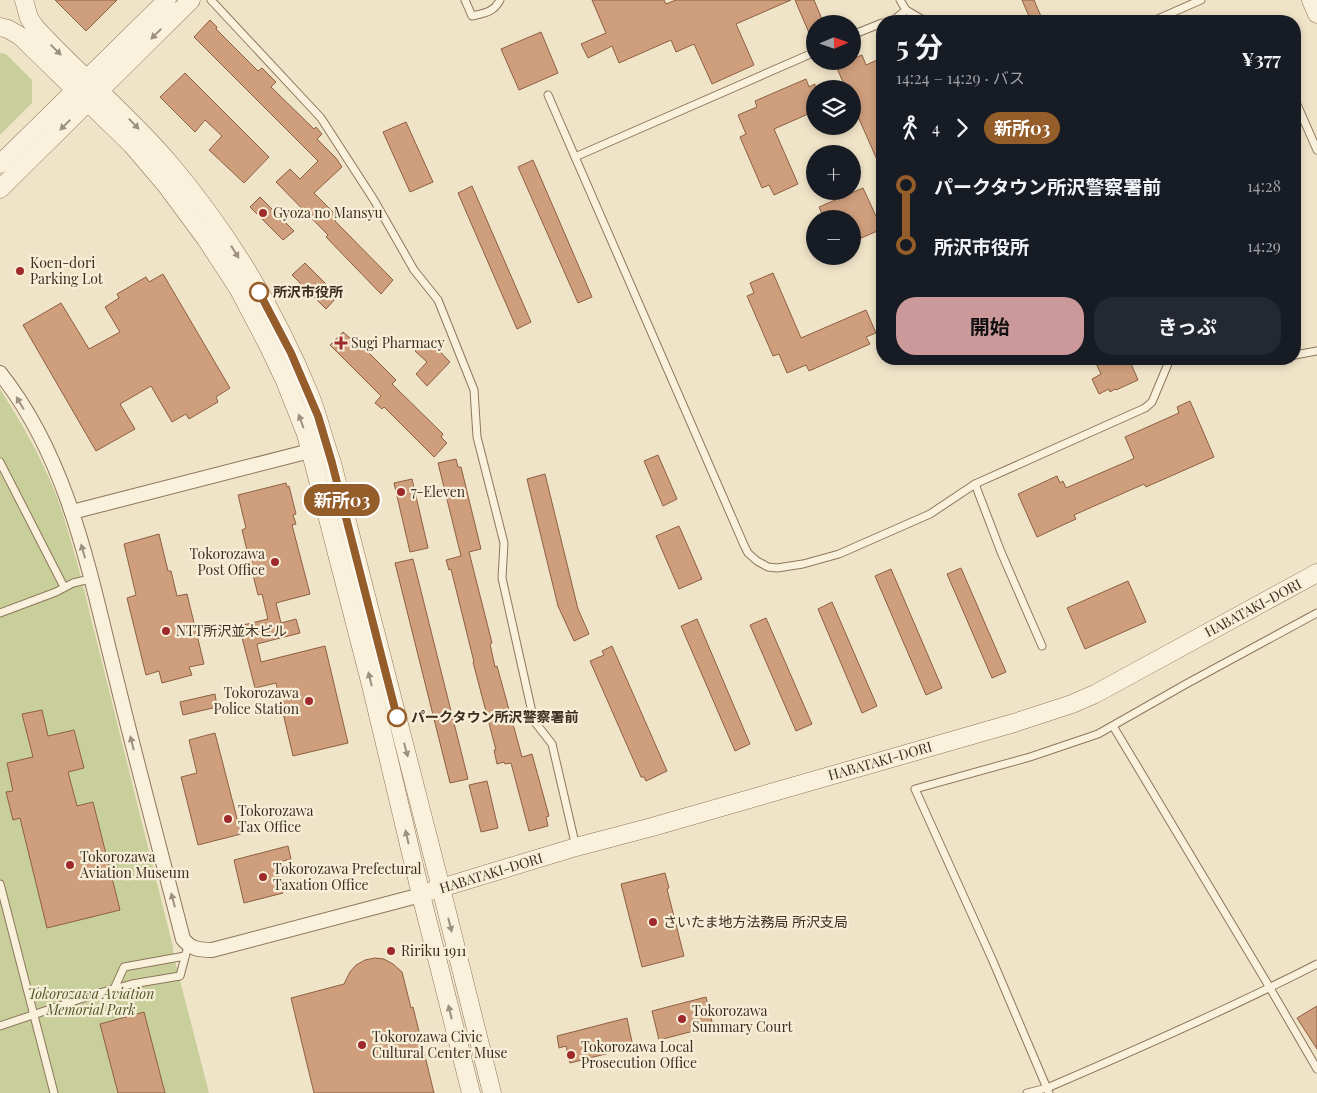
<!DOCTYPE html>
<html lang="ja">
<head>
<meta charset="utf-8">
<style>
  :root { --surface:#171b24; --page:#242831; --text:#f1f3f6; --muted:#9ea1a6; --accent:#cc999b }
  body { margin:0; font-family:"Playfair Display","Noto Sans JP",serif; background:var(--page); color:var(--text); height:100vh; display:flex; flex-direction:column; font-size:19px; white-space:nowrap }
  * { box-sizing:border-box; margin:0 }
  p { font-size:16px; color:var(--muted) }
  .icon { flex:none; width:28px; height:28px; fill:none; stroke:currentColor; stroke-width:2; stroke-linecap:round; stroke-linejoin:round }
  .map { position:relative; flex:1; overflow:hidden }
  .details { position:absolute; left:876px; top:15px; width:425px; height:350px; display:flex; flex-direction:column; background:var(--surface); border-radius:20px; box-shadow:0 2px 8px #0003 }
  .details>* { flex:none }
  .badge { padding:0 10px; border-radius:16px; font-size:18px; line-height:32px }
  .needle { width:32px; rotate:88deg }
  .fabs { position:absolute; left:806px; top:15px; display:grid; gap:10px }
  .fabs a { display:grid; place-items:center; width:55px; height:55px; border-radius:50%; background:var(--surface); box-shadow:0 2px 8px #0003; font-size:25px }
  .map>.badge { position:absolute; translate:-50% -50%; box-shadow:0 0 0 2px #fff }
  .legs { display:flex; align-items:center; gap:8px; height:55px; padding:0 20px; font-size:16px }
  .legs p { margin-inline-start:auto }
  .headline { display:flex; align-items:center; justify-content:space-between; height:85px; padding:0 20px }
  h1 { font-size:28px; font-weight:700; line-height:38px }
  .cta { display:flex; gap:10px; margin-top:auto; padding:10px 20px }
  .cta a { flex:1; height:58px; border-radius:20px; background:var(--accent); color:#111; font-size:20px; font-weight:700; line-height:58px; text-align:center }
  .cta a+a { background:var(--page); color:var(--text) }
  ul { padding:0 20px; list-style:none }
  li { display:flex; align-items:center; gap:18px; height:60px; font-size:19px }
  li i { display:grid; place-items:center; width:8px; height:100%; margin:0 6px; background:currentColor }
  li i::after { content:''; width:12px; height:12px; margin:-6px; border:4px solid; border-radius:50%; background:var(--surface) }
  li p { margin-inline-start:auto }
  li:first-child i { background:linear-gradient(#0000 50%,currentColor 0) }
  li:last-child i { background:linear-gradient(currentColor 50%,#0000 0) }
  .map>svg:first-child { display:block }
  .green { fill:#c9cf9b }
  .building { fill:#cf9f7d; stroke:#8d5f41 }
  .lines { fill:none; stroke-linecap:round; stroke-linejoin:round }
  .service-casing { stroke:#8d765c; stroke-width:9 }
  .minor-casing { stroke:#8d765c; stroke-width:16 }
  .tertiary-casing { stroke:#8d765c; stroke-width:19 }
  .service { stroke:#faf1dc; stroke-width:7 }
  .minor { stroke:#faf1dc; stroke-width:14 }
  .tertiary { stroke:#faf1dc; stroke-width:18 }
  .oneway { fill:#9c907e }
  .line-1-casing { stroke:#fff; stroke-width:11 }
  .line-1 { stroke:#955d2a; stroke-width:8 }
  .poi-dot { fill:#9e2a2b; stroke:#f7eed8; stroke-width:2 }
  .stop-1-dot { fill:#fff; stroke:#955d2a; stroke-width:2.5 }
  .labels { text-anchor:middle; stroke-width:4.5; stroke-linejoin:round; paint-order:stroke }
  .poi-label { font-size:14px; fill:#3d2e20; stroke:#f7eed8; text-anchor:start }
  .stop-label { font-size:14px; font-weight:bold; fill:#3d2e20; stroke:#f7eed8; text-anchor:start }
  .street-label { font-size:14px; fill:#3d2e20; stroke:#f7eed8 }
  .park-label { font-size:14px; font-style:italic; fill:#4d5a26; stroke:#f7eed8 }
</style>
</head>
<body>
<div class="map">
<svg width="1317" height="1093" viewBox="0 0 1317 1093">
  <rect width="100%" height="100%" fill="#f0e4c8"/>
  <g class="green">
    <polygon points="0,53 6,54 32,80 32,103 0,135"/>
    <path d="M0,389C21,422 40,455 55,492C64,515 70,539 77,562L173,947V953L209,1093H0Z"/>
  </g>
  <g class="building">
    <polygon points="55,0 117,0 86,31"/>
    <polygon points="592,0 664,0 666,4 676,0 791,0 736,24 754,65 712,84 694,44 676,52 671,40 619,63 612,46 588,58 581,44 606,33"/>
    <polygon points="795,0 814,0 824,24 815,24 815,47"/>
    <polygon points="1022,0 1034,0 1043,21 1031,21"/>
    <polygon points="210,20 217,27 216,29 258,71 262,68 276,82 271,87 314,129 316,127 322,134 317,139 336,158 342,167 314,193 338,217 335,221 393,280 381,294 326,237 328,235 276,182 290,169 300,179 318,161 194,37"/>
    <polygon points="541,32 558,73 519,90 501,49"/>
    <polygon points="862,55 866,65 877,60 882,74 882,171 852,103 852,89 846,89 836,66 847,61 852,61 852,59"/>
    <polygon points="185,73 269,157 244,183 209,150 222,136 205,120 195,132 160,97"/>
    <polygon points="806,79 809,87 815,84 815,111 774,129 798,184 774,195 769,185 762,188 740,137 746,134 738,115 757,107 755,101"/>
    <polygon points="406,122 433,182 410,192 383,132"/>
    <polygon points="533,160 592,297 578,303 518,167"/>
    <polygon points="472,186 531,322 517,329 458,193"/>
    <polygon points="863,188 882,229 852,242 852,219 824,219 819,207"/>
    <polygon points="260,197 294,231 283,240 250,207"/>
    <polygon points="305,263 338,296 326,309 292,275"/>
    <polygon points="773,273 801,338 866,310 876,333 866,337 870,344 809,371 806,365 787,373 779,354 773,356 747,296 754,293 750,283"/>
    <polygon points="163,274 230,388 216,397 218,402 189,419 186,414 172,422 151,386 120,404 135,429 96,451 23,325 61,303 89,349 120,332 105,307 119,298 117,294 146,277 149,282"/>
    <polygon points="343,332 350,338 352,336 396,380 392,384 443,434 441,437 447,443 434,457 384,407 382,409 375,403 381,396 330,345"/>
    <polygon points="428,339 450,362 427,386 416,374 427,362 415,351"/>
    <polygon points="1094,359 1129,359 1138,380 1116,390 1115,389 1110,392 1109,389 1099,394 1092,379 1101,374"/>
    <polygon points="1190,401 1214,457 1146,487 1144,484 1074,515 1076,519 1037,537 1018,494 1057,476 1060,483 1063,481 1066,488 1133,459 1134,458 1125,437 1179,413 1177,407"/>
    <polygon points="658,455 677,499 663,506 644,461"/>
    <polygon points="456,459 458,467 461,467 481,549 469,552 492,643 490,644 495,667 497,666 522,757 532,754 549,816 546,817 548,826 529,831 511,763 505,764 504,762 497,764 494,750 496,750 473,662 474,662 451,569 449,570 446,560 461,556 438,463"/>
    <polygon points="545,474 578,609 589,634 574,641 558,606 527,479"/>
    <polygon points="412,479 428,548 410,552 394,483"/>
    <polygon points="286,483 287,487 289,486 296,514 293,515 296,524 292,525 310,594 276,603 281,623 296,619 300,633 257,644 261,662 325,646 348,743 293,756 276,683 255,688 239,626 268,619 262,594 258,595 242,530 246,528 238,495"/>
    <polygon points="679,526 702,579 679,589 656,536"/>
    <polygon points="159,534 168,571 171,571 177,596 187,594 204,664 189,667 192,675 162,683 159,671 146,675 127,598 136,595 124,544"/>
    <polygon points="413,559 468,779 450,783 395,563"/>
    <polygon points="961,568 1006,672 992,678 947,574"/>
    <polygon points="891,569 942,688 926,695 875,576"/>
    <polygon points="1128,581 1146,622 1085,649 1067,608"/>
    <polygon points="832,602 877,706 862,713 818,609"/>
    <polygon points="766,618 812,724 796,731 750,625"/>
    <polygon points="697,619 750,744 735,751 681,626"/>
    <polygon points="612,646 667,771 646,781 644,777 641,777 590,661 604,655 602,651"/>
    <polygon points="215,694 217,707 183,715 180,702"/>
    <polygon points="42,710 48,736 74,730 84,768 68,772 77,806 93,802 120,910 47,928 20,818 13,820 6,792 13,791 7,763 33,757 22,714"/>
    <polygon points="215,733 241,834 198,845 181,777 197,773 189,740"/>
    <polygon points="487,781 498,828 481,832 469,785"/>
    <polygon points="288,846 291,859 275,863 283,893 244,903 234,860"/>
    <polygon points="665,873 669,888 667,889 684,956 642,967 621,884"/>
    <polygon points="375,958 384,959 393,964 402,972 411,1008 413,1007 434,1093 314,1093 291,998 344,984 350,972 356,965 365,960"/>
    <polygon points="706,997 713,1026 659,1040 652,1011"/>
    <polygon points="1317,1006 1317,1049 1297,1018"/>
    <polygon points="144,1012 165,1093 118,1093 100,1024"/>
    <polygon points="627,1018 633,1047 570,1063 566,1046 559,1048 557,1036"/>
  </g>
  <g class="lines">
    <g class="service-casing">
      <g id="service">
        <polyline points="211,0 321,118 374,200 414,270 438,300 474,390 477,437 504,543 502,578 534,721 552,744 576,847"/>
        <path d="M465,0L472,16C485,13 494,12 500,0"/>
        <polyline points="900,0 906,10 925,21"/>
        <polyline points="888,21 895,19 906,10"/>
        <polyline points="1153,21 1201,0"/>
        <polyline points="852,35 882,23"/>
        <polyline points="548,95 744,545 748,553 757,561 768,567 777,568 803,564 839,554 930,514 975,484 1145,408 1152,402 1170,359"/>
        <polyline points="1295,100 1317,150"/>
        <polyline points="575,157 815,52"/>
        <polyline points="1295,355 1317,351"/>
        <polyline points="0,462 64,587"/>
        <polyline points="975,484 1001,552 1042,646"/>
        <polyline points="0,613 56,592 73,583 90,579"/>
        <polyline points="1113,726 1270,988 1317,1069"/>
        <polyline points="0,884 54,1093"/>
        <polyline points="114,989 124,967 185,956"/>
        <polyline points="0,1026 92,995 132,984 180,976 188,946"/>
        <path d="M1027,1093L1047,1088C1138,1049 1229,1009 1317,964"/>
        <polyline points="1049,1093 992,959 915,789 1030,757 1098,734 1186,684 1317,613"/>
      </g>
    </g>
    <g class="minor-casing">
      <g id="minor">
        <path d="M0,373C70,461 90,576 117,682C138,768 161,853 183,939C191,949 199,950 212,950L421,895"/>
        <polyline points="72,512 310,451 320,447"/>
      </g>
    </g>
    <g class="tertiary-casing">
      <g id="tertiary">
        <path d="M24,0L29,18L35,27C79,75 129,115 171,165C229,234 277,314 311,398C319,419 324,441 332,463L441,888L492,1093"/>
        <polyline points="1311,0 1317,14"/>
        <polyline points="0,27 8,29 20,36 132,145 166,185 206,239 238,288 268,345 285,381 306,434 318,480 371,685 421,895 471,1093"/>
        <polyline points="0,164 167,0"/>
        <polyline points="0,189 191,0"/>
        <polyline points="431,891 576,847 652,827 1014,723 1072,704 1095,694 1317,573"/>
      </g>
    </g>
    <use href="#service" class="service"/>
    <use href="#minor" class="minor"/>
    <use href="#tertiary" class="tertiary"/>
  </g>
  <defs><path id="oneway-solid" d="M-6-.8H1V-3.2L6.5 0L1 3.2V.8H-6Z" transform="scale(1.25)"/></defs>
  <g class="oneway">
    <use href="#oneway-solid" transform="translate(156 34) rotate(135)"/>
    <use href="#oneway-solid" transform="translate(56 50) rotate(45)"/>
    <use href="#oneway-solid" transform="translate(134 124) rotate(46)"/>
    <use href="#oneway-solid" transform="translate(65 125) rotate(135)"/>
    <use href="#oneway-solid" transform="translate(235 252) rotate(58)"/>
    <use href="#oneway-solid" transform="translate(20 403) rotate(-121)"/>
    <use href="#oneway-solid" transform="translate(301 421) rotate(-110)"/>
    <use href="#oneway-solid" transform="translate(83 551) rotate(-106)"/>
    <use href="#oneway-solid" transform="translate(370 679) rotate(-104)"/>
    <use href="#oneway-solid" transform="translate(132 743) rotate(-104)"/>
    <use href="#oneway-solid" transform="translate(406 750) rotate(75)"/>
    <use href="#oneway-solid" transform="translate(407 837) rotate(-103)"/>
    <use href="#oneway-solid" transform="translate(173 900) rotate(-105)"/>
    <use href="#oneway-solid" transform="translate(450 925) rotate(76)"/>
    <use href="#oneway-solid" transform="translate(450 1012) rotate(-104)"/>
  </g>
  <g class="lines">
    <g class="line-1-casing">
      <polyline id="line-1" points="259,292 291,353 318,416 332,463 397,717"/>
    </g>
    <use href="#line-1" class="line-1"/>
  </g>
  <g class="poi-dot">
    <circle cx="263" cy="213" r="5"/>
    <circle cx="20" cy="271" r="5"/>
    <path d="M338.5 335.5h5v5h5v5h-5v5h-5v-5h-5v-5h5z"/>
    <circle cx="401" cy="492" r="5"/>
    <circle cx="275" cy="562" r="5"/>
    <circle cx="166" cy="631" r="5"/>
    <circle cx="309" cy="701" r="5"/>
    <circle cx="228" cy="819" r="5"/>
    <circle cx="70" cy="865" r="5"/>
    <circle cx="263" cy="877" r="5"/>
    <circle cx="653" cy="922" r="5"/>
    <circle cx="391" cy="951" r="5"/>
    <circle cx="682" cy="1019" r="5"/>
    <circle cx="362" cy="1045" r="5"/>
    <circle cx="571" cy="1055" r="5"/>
  </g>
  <g class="stop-1-dot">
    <circle cx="259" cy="292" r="9"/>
    <circle cx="397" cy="717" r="9"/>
  </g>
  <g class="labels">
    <g class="poi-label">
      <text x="273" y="218">Gyoza no Mansyu</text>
      <text x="30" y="268">Koen-dori<tspan x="30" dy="16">Parking Lot</tspan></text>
      <text x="351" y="348">Sugi Pharmacy</text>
      <text x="411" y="497">7-Eleven</text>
      <text x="265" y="559" text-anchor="end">Tokorozawa<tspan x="265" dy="16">Post Office</tspan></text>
      <text x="176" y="636">NTT所沢並木ビル</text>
      <text x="299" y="698" text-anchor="end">Tokorozawa<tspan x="299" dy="16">Police Station</tspan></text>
      <text x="238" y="816">Tokorozawa<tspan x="238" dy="16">Tax Office</tspan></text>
      <text x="80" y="862">Tokorozawa<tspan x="80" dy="16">Aviation Museum</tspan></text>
      <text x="273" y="874">Tokorozawa Prefectural<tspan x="273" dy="16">Taxation Office</tspan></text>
      <text x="663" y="927">さいたま地方法務局 所沢支局</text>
      <text x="401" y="956">Ririku 1911</text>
      <text x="692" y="1016">Tokorozawa<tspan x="692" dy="16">Summary Court</tspan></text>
      <text x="372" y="1042">Tokorozawa Civic<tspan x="372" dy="16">Cultural Center Muse</tspan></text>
      <text x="581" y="1052">Tokorozawa Local<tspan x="581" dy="16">Prosecution Office</tspan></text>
    </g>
    <g class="stop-label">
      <text x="273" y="297">所沢市役所</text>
      <text x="411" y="722">パークタウン所沢警察署前</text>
    </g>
    <g class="street-label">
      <text transform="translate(1253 608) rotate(-28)" y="5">HABATAKI-DORI</text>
      <text transform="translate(880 761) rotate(-16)" y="5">HABATAKI-DORI</text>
      <text transform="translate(491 873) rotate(-17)" y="5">HABATAKI-DORI</text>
    </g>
    <g class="park-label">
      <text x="91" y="999">Tokorozawa Aviation<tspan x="91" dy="16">Memorial Park</tspan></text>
    </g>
  </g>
</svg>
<div class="fabs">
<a><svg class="needle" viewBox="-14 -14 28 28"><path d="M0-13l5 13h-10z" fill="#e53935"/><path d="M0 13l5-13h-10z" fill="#9ea1a6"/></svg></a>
<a><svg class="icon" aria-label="layers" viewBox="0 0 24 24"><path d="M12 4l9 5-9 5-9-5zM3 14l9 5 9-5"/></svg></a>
<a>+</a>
<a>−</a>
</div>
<b class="badge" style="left:342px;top:500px;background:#955d2a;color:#fff">新所03</b>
<section class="details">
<div class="headline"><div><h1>5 分</h1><p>14:24 – 14:29 · バス</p></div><b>¥377</b></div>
<div class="legs"><svg class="icon" aria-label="walk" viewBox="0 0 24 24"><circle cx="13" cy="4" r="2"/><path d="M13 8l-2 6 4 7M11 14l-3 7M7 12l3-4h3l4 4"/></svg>4<svg class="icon" aria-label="forward" viewBox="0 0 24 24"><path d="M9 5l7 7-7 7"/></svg><b class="badge" style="background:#955d2a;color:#fff">新所03</b></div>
<ul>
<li><i style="color:#955d2a"></i><b>パークタウン所沢警察署前</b><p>14:28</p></li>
<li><i style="color:#955d2a"></i><b>所沢市役所</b><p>14:29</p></li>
</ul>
<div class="cta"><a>開始</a><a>きっぷ</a></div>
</section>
</div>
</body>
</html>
